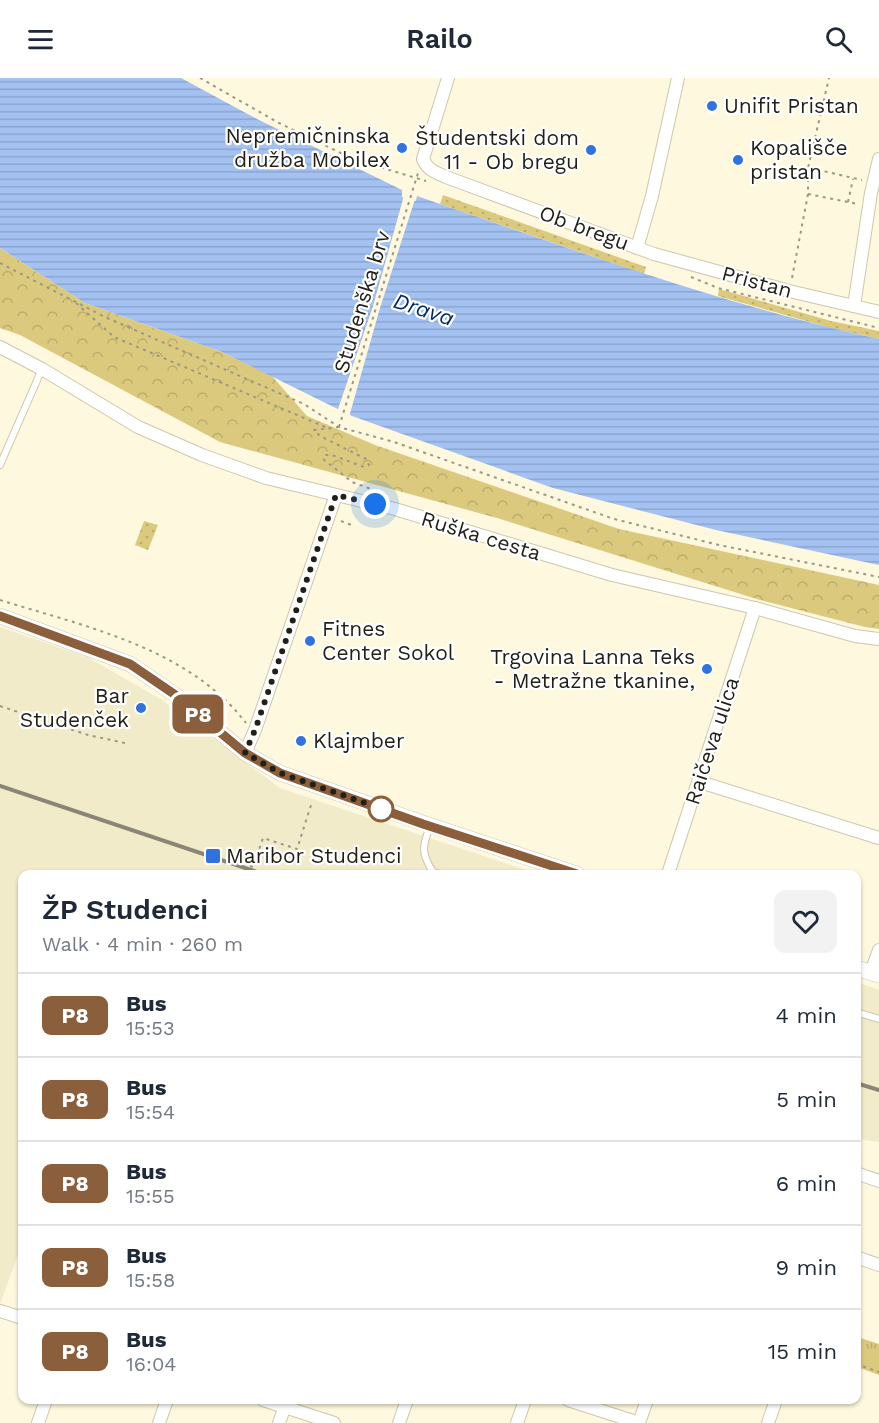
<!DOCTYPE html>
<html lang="en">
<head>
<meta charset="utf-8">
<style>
  :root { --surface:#fff; --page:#f2f2f3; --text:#1f2937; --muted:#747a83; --line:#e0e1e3 }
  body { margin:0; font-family:"Work Sans",sans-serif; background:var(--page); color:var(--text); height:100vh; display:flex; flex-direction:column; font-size:22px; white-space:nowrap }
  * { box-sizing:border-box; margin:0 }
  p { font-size:20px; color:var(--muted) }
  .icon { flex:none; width:33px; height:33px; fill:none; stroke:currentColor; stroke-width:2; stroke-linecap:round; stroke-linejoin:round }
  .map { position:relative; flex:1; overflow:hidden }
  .drawer { position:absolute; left:18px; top:792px; width:843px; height:534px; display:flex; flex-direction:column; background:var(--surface); border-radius:12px; box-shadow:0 2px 4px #0004 }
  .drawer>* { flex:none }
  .badge { padding:0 12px; border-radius:9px; font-size:21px; line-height:39px }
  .you { position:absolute; width:30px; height:30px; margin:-15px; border:4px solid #fff; border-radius:50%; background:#1a73e8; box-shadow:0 0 0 9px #1a73e833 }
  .map>.badge { position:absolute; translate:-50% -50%; box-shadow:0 0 0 3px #fff }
  .round { display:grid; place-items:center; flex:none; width:63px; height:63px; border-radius:12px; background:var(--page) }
  .overview { display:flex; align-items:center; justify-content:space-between; height:102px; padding:0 24px }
  h1 { font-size:28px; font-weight:600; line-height:45px }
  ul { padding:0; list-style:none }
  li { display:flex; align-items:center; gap:18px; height:84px; padding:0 24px; border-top:2px solid var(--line) }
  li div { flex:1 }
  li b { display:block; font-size:22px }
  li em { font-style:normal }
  li .badge { min-width:66px; font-weight:700; text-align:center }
  header { display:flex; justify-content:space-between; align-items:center; height:78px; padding:0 24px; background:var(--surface); font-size:27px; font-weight:600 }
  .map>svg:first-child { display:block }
  .built { fill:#f2ebca }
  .grass { fill:url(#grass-dots) }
  .forest { fill:url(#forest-crowns) }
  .park { fill:url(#park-tufts) }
  .water { fill:url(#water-rules) }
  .pier { fill:#fef8de }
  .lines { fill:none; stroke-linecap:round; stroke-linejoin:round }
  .service-casing { stroke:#cdc7ae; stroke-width:8 }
  .minor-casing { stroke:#cdc7ae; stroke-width:14 }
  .tertiary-casing { stroke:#cdc7ae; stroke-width:16 }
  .path { stroke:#9c9886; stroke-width:2; stroke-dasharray:3 4.5; stroke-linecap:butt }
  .service { stroke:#fff; stroke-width:6 }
  .minor { stroke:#fff; stroke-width:12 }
  .tertiary { stroke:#fff; stroke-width:15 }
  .rail { stroke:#8a8675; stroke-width:4 }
  .line-casing { stroke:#fff; stroke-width:14 }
  .line { stroke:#8b5e3c; stroke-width:9 }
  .walk { stroke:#211f16; stroke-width:6; stroke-dasharray:0 10.8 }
  .poi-dot { fill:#3073e0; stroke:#fff; stroke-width:2 }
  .stop-dot { fill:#fff; stroke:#8b5e3c; stroke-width:3 }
  .labels { text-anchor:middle; stroke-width:4.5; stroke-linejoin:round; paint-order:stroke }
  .poi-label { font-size:21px; fill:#211f16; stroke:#fff; text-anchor:start }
  .street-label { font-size:21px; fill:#211f16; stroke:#fff }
  .water-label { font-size:22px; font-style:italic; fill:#002a6d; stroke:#fff }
</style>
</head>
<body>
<header><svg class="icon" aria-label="menu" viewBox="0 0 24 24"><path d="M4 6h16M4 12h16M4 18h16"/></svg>Railo<svg class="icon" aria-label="search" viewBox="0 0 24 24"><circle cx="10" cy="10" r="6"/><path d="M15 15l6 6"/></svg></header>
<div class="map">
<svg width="879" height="1345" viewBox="0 0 879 1345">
  <defs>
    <pattern id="grass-dots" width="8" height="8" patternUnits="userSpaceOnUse" patternTransform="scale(1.5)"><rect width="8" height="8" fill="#dbca7e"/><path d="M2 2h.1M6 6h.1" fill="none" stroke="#bcad6c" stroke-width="1.8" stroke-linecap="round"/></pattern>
    <pattern id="forest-crowns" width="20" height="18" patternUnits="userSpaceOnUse" patternTransform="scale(1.5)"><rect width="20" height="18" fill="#dbca7e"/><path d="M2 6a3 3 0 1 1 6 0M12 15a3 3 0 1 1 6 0" fill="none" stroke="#bcad6c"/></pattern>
    <pattern id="park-tufts" width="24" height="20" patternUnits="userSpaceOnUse" patternTransform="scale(1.5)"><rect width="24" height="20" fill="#dbca7e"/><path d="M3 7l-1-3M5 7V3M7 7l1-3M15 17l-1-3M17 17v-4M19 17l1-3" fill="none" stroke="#bcad6c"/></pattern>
    <pattern id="water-rules" width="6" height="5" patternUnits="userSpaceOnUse" patternTransform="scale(1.5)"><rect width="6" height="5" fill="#a3c1f1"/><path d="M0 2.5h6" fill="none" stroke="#8ca5ce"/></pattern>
  </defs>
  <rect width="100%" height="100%" fill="#fef8de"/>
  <g class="built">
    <polygon points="0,549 87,579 162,622 280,710 538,796 22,796 22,1166 0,1226"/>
    <polygon points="856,904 879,912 879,1064 857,1061"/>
  </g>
  <g class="grass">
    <polygon points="443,117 646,189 644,196 440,126"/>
    <polygon points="719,211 831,243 879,253 879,261 831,250 718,218"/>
    <polygon points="144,443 158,447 148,472 135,467"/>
  </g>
  <polygon class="forest" points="0,170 85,225 222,274 272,298 307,338 375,367 619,451 879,507 879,551 865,549 760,522 497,440 220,364 20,257 0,250"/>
  <polygon class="park" points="857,1259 879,1266 879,1297 857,1289"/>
  <path class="water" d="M0,0H181L259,42L402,112V119L416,123L417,118L440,126C585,176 729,228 879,261V487L716,452L553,410L352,338L222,274L85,225L0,170Z"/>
  <polygon class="pier" points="405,114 405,116 414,119 417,115 380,230 349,339 337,334 373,228"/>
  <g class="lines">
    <g class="service-casing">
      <g id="service">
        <polyline points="0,387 42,291"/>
        <path d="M430,748C422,769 421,775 433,794L440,796"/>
        <polyline points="856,934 879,941"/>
      </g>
    </g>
    <g class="minor-casing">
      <g id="minor">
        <path d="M448,0L423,81C427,92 437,95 446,99L654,176L789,213L879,234"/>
        <polyline points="637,170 652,118 678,0"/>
        <polyline points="854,228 871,115 879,81"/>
        <polyline points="0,269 42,291 138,349 202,377 266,400 395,431 612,497 755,530 855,558 879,561"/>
        <polyline points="245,675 255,652 336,417"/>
        <polyline points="700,704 879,760"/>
        <polyline points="668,796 755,530"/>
        <polyline points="871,894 879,872"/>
        <polyline points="856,1095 879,1103"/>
        <polyline points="856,1179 879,1187"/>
        <polyline points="0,1233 22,1240"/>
        <polyline points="263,1322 334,1345"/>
        <polyline points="568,1322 639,1345"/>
        <polyline points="38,1345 46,1322"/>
        <polyline points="159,1345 167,1322"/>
        <polyline points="279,1345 285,1328"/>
        <polyline points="399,1345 407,1322"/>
        <polyline points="517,1345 525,1322"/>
        <polyline points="639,1345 647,1322"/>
        <polyline points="768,1345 776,1322"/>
      </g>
    </g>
    <g class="tertiary-casing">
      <g id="tertiary">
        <polyline points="0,538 130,586 174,616 245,675 280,695 423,745 577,796"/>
        <polyline points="856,890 879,897"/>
      </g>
    </g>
    <g class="path">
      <polyline points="200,0 279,45 353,81 426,103"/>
      <polyline points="810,90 862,102"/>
      <polyline points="808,116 858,126"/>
      <polyline points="848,124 853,101"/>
      <polyline points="0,185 105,239 304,326 339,349 394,364 614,441 719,467 879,499"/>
      <polyline points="691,199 718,210 879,250"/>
      <polyline points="792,200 808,116 808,90 829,0"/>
      <polyline points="76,225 114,259 330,351"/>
      <polyline points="339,349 418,95"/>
      <polyline points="339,349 314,352 320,358 366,381 369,387 364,389 332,377 326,377 323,381 352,404 379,414"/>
      <polyline points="341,443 354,448"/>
      <path d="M0,522C87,549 188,570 246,645"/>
      <polyline points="0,628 88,657 125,665"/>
      <polyline points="250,788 253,789 263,760 297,771 312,724"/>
      <polyline points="856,1286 879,1294"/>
    </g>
    <use href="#service" class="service"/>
    <use href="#minor" class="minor"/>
    <use href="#tertiary" class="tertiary"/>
    <g class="rail">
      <polyline points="0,708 263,796"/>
      <polyline points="856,1005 879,1012"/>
    </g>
  </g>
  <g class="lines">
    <g class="line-casing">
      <polyline id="line" points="0,538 130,586 174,616 245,675 280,695 423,746 577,796"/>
    </g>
    <use href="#line" class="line"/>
    <polyline class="walk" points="375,426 336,417 255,652 245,675 280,695 385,732 381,731"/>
  </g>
  <g class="poi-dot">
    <circle cx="712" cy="28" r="6"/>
    <circle cx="402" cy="70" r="6"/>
    <circle cx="591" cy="72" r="6"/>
    <circle cx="738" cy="82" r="6"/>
    <circle cx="310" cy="563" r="6"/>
    <circle cx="707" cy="591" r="6"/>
    <circle cx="141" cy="630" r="6"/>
    <circle cx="301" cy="663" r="6"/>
    <rect x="205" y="770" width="16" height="16" rx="3"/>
  </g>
  <circle class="stop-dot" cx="381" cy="731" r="12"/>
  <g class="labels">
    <g class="poi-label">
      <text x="724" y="35">Unifit Pristan</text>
      <text x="390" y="65" text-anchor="end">Nepremičninska<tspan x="390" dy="24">družba Mobilex</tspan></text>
      <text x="579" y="67" text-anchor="end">Študentski dom<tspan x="579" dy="24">11 - Ob bregu</tspan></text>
      <text x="750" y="77">Kopališče<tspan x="750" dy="24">pristan</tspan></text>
      <text x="322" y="558">Fitnes<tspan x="322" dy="24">Center Sokol</tspan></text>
      <text x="695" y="586" text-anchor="end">Trgovina Lanna Teks<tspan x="695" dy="24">- Metražne tkanine,</tspan></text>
      <text x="129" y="625" text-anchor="end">Bar<tspan x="129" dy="24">Studenček</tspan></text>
      <text x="313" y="670">Klajmber</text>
      <text x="226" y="785">Maribor Studenci</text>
    </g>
    <g class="street-label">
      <text transform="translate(584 150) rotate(20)" y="7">Ob bregu</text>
      <text transform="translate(757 204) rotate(15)" y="7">Pristan</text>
      <text transform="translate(362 224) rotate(-73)" y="7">Studenška brv</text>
      <text transform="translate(481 458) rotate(17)" y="7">Ruška cesta</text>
      <text transform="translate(712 663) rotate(-72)" y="7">Raičeva ulica</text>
    </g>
    <g class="water-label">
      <text transform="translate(424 231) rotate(18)" y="8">Drava</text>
    </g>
  </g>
</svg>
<div class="you" style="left:375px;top:426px"></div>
<b class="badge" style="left:198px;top:636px;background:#8b5e3c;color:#fff">P8</b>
<section class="drawer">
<div class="overview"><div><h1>ŽP Studenci</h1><p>Walk · 4 min · 260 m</p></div><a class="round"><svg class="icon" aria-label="heart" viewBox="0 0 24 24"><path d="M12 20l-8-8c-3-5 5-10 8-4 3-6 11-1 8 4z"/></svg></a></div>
<ul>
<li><span class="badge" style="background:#8b5e3c;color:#fff">P8</span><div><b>Bus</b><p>15:53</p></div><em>4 min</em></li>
<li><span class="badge" style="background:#8b5e3c;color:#fff">P8</span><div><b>Bus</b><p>15:54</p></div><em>5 min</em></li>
<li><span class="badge" style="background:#8b5e3c;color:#fff">P8</span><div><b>Bus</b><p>15:55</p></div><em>6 min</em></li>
<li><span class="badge" style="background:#8b5e3c;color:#fff">P8</span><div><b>Bus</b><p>15:58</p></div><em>9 min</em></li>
<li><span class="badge" style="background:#8b5e3c;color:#fff">P8</span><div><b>Bus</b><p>16:04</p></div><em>15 min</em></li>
</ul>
</section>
</div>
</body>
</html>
